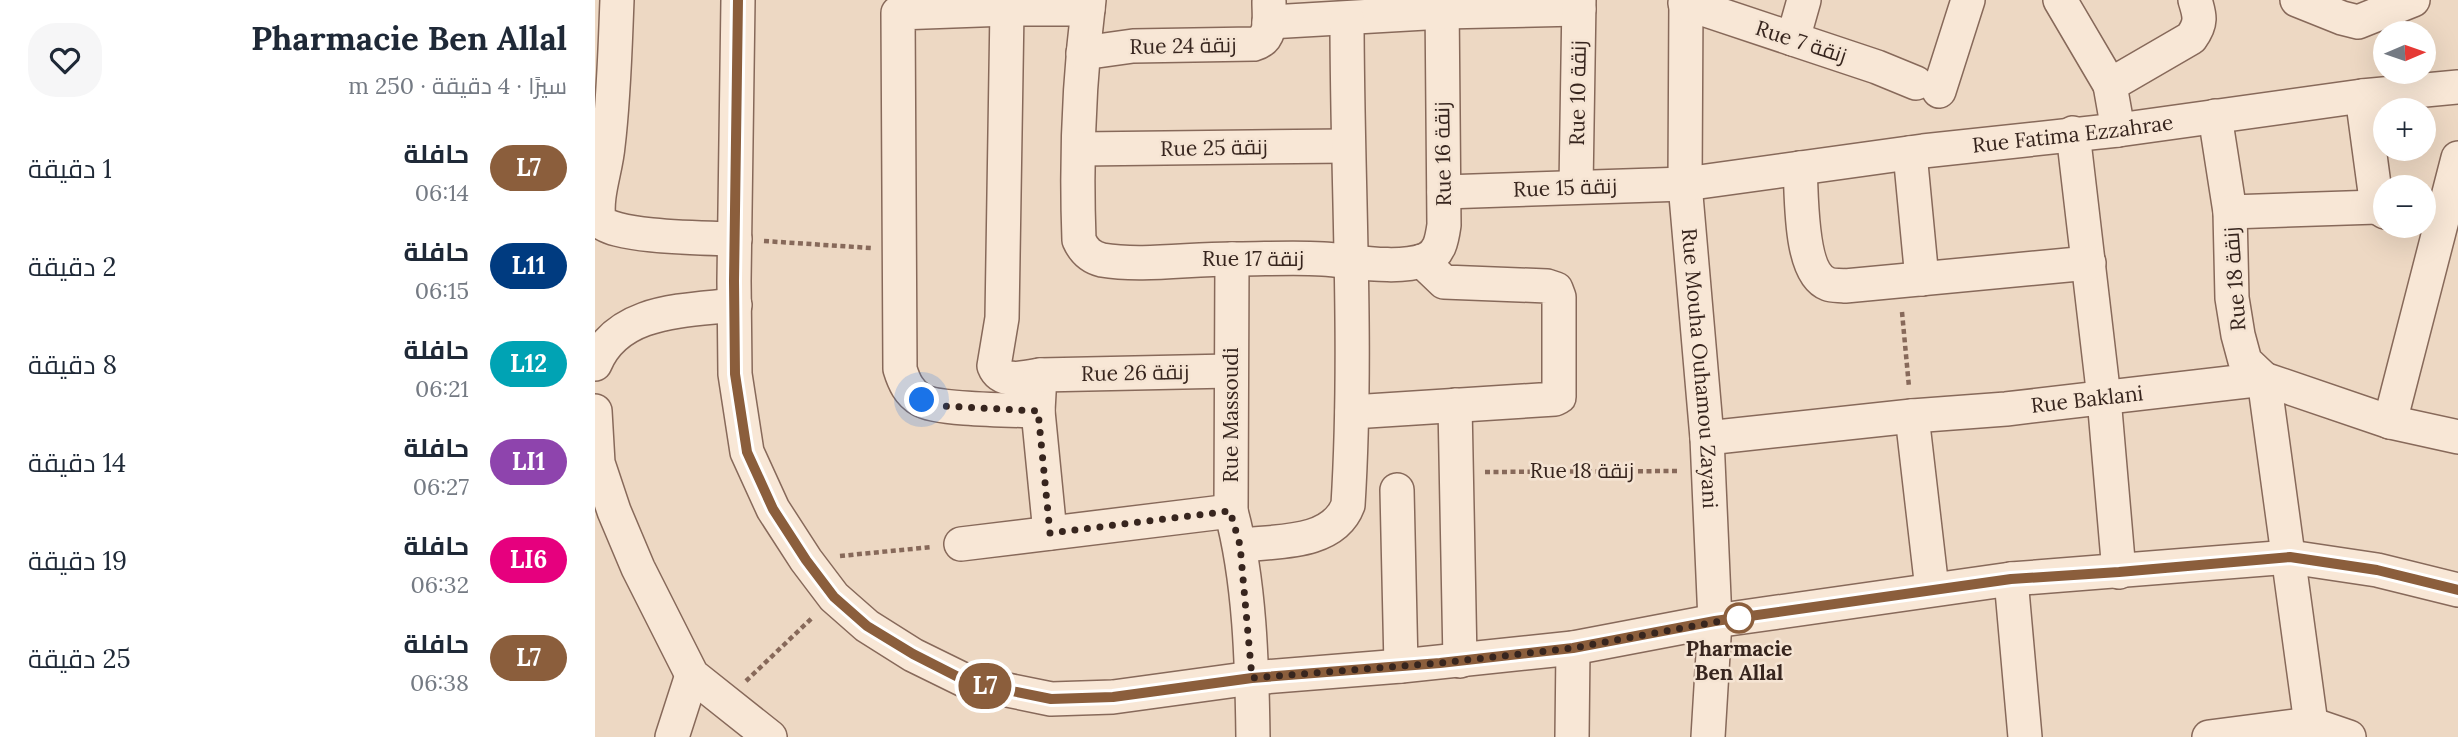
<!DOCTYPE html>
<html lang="ar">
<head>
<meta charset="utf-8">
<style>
  :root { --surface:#fff; --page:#f6f6f7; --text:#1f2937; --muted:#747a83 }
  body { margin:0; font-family:Lora,Cairo,serif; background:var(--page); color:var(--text); direction:rtl; height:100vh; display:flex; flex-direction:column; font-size:26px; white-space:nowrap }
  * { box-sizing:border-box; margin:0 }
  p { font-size:23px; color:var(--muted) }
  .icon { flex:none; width:38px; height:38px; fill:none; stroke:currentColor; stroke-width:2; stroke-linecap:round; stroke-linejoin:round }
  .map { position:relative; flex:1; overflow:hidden; direction:ltr }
  .details { display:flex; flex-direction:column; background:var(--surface); width:595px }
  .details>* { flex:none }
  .badge { padding:0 14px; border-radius:23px; font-size:24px; line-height:46px }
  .needle { width:46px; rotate:88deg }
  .controls { position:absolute; left:1778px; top:21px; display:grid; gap:14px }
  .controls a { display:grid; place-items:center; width:63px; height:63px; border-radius:50%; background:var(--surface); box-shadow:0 7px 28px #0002; font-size:35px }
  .you { position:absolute; width:35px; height:35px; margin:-18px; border:5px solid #fff; border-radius:50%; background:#1a73e8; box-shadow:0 0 0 10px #1a73e833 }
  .map>.badge { position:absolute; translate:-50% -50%; box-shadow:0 0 0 4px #fff }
  .round { display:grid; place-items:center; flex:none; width:74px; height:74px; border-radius:28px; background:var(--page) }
  .headline { display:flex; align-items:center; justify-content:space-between; height:119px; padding:0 28px }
  h1 { font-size:33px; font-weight:700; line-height:52px }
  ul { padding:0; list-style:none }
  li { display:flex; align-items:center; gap:21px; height:98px; padding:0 28px }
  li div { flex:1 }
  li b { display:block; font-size:26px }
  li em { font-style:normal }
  li .badge { min-width:77px; font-weight:700; text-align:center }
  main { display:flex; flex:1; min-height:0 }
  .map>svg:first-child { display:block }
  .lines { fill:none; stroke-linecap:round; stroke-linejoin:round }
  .minor-casing { stroke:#87695a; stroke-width:36 }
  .path { stroke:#87695a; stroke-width:4.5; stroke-dasharray:5 3.5; stroke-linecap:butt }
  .minor { stroke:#f8e7d6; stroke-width:33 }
  .line-casing { stroke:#fff; stroke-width:16 }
  .line { stroke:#8b5e3c; stroke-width:10 }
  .walk { stroke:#37251e; stroke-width:7; stroke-dasharray:0 12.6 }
  .stop-dot { fill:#fff; stroke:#8b5e3c; stroke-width:3.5 }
  .labels { text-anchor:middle; stroke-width:5; stroke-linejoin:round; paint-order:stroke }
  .street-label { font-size:21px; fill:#37251e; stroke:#f5e4d3 }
  .stop-label { font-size:21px; font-weight:bold; fill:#37251e; stroke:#f5e4d3 }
</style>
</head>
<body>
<main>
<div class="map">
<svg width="1863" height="737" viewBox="0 0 1863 737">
  <rect width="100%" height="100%" fill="#edd8c3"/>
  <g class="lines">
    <g class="minor-casing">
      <g id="minor">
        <path d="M22,0C20,49 19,97 13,146C11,170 0,196 4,220C17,238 114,238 140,239"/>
        <polyline points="143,0 139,281 140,374 152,452 178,509 211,560 239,597 272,626 318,655 373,682 456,699 518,697 657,678 806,666 978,648 1120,621 1416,579 1695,557 1782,570 1863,590"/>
        <path d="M494,0C484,79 481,161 484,240C489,251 495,257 507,260C548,267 600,258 642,259C670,259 699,257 728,259C758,261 801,270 830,260C845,254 847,239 849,225L847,0"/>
        <path id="s1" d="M1091,0L1090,184L1112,438L1120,621L1113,737"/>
        <polyline points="1465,0 1515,85"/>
        <polyline points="1702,0 1747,18 1763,22 1818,0"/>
        <polyline points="1090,3 1282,67 1321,83"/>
        <path d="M412,9L407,318L399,366C406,384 430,378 445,375L443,411L455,533"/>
        <polyline points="674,22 848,12 984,9"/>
        <polyline points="1198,39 1209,0"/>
        <path d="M488,53L538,46L659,44C678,39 674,19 674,2"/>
        <polyline points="1344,91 1373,0"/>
        <polyline points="1767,96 1782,207 1790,212"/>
        <polyline points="1620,116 1635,212 1637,298 1643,335 1650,361 1669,379 1716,724"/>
        <path d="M1523,130L1515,85L1596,38C1607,23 1605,16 1600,0"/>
        <polyline points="1478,133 1509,398 1524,572"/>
        <polyline points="485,149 752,146"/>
        <polyline points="1315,153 1327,279"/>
        <path d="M1205,168C1207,195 1204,273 1233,284C1238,286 1245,285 1250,286L1494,263"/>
        <polyline points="981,187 984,0"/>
        <path id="s2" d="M849,192L1090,184L1328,151L1523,130L1767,96L1863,87"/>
        <polyline points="1635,212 1782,207"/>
        <path d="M637,259L636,511C655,581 657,664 658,737"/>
        <path d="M0,364C23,309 89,311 140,305"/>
        <polyline points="445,375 635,371"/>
        <polyline points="860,405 865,661"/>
        <polyline points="0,411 3,463 19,511 43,568 97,675 175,737"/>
        <path d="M443,411C420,410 342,410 326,400C314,393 309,382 305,369L303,13L412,9H493"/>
        <polyline points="757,412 960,399 964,397 964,297 961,289 952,286 849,282 827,261"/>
        <polyline points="1317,416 1337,589"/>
        <polyline points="1795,422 1863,158"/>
        <path id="s3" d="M1112,438L1317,416L1411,409L1669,379L1795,422L1863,437"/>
        <polyline points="802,490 806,666"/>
        <polyline points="366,544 636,511"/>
        <path d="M645,545C681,541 738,545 753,505C763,343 752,181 752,19"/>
        <polyline points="1416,579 1430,737"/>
        <polyline points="77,737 97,675"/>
        <polyline points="977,737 978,648"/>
        <polyline points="1614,737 1716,724 1754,737"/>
      </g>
    </g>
    <g class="path">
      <polyline points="169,241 276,248"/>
      <polyline points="1307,312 1314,387"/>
      <polyline points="890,472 1084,471"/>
      <polyline points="245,556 337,547"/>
      <polyline points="151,681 218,617"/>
    </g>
    <use href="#minor" class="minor"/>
  </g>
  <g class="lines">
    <g class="line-casing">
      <polyline id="line" points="143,0 139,281 140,374 152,452 178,509 211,560 239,597 272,626 318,654 373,682 456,699 518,697 657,678 845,663 978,648 1120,621 1416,579 1524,572 1695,557 1782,570 1863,590"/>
    </g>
    <use href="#line" class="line"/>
    <polyline class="walk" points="327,400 349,406 443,411 455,533 635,511 645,545 657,678 845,663 978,648 1147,617 1144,618"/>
  </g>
  <circle class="stop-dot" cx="1144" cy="618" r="14"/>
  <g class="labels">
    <g class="street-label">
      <text transform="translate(1206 42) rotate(18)" y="7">Rue 7 زنقة</text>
      <text transform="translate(588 46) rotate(-1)" y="7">Rue 24 زنقة</text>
      <text transform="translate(983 93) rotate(-89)" y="7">Rue 10 زنقة</text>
      <text dy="7" stroke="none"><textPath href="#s2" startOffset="632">Rue Fatima Ezzahrae</textPath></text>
      <text transform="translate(619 148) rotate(-1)" y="7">Rue 25 زنقة</text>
      <text transform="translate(848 154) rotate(-91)" y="7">Rue 16 زنقة</text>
      <text transform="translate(970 188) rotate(-2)" y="7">Rue 15 زنقة</text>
      <text x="658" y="266">Rue 17 زنقة</text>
      <text transform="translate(1640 279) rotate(-94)" y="7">Rue 18 زنقة</text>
      <text dy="7" stroke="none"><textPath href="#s1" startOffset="369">Rue Mouha Ouhamou Zayani</textPath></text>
      <text transform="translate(540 373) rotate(-1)" y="7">Rue 26 زنقة</text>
      <text dy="7" stroke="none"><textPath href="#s3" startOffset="382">Rue Baklani</textPath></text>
      <text transform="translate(636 415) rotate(-90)" y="7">Rue Massoudi</text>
      <text x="987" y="478">Rue 18 زنقة</text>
    </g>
    <g class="stop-label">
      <text x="1144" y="656">Pharmacie<tspan x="1144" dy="24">Ben Allal</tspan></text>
    </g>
  </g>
</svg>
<div class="controls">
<a><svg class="needle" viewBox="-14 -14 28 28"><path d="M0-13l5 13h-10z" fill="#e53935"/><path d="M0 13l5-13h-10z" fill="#747a83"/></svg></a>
<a>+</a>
<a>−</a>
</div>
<div class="you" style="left:327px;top:400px"></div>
<b class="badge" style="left:390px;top:686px;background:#8b5e3c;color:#fff">L7</b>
</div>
<section class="details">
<div class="headline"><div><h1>Pharmacie Ben Allal</h1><p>سيرًا · 4 دقيقة · 250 m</p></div><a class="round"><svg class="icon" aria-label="heart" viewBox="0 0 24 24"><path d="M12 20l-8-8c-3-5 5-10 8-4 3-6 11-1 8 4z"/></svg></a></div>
<ul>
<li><span class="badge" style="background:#8b5e3c;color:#fff">L7</span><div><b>حافلة</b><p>06:14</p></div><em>1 دقيقة</em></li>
<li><span class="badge" style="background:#003b80;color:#fff">L11</span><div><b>حافلة</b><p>06:15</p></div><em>2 دقيقة</em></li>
<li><span class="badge" style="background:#00a3b4;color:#fff">L12</span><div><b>حافلة</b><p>06:21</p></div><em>8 دقيقة</em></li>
<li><span class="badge" style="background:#8e44ad;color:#fff">LI1</span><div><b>حافلة</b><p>06:27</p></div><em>14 دقيقة</em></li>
<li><span class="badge" style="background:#e6007e;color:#fff">LI6</span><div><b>حافلة</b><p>06:32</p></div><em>19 دقيقة</em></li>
<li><span class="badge" style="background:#8b5e3c;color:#fff">L7</span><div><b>حافلة</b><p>06:38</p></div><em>25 دقيقة</em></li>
</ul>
</section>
</main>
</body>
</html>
